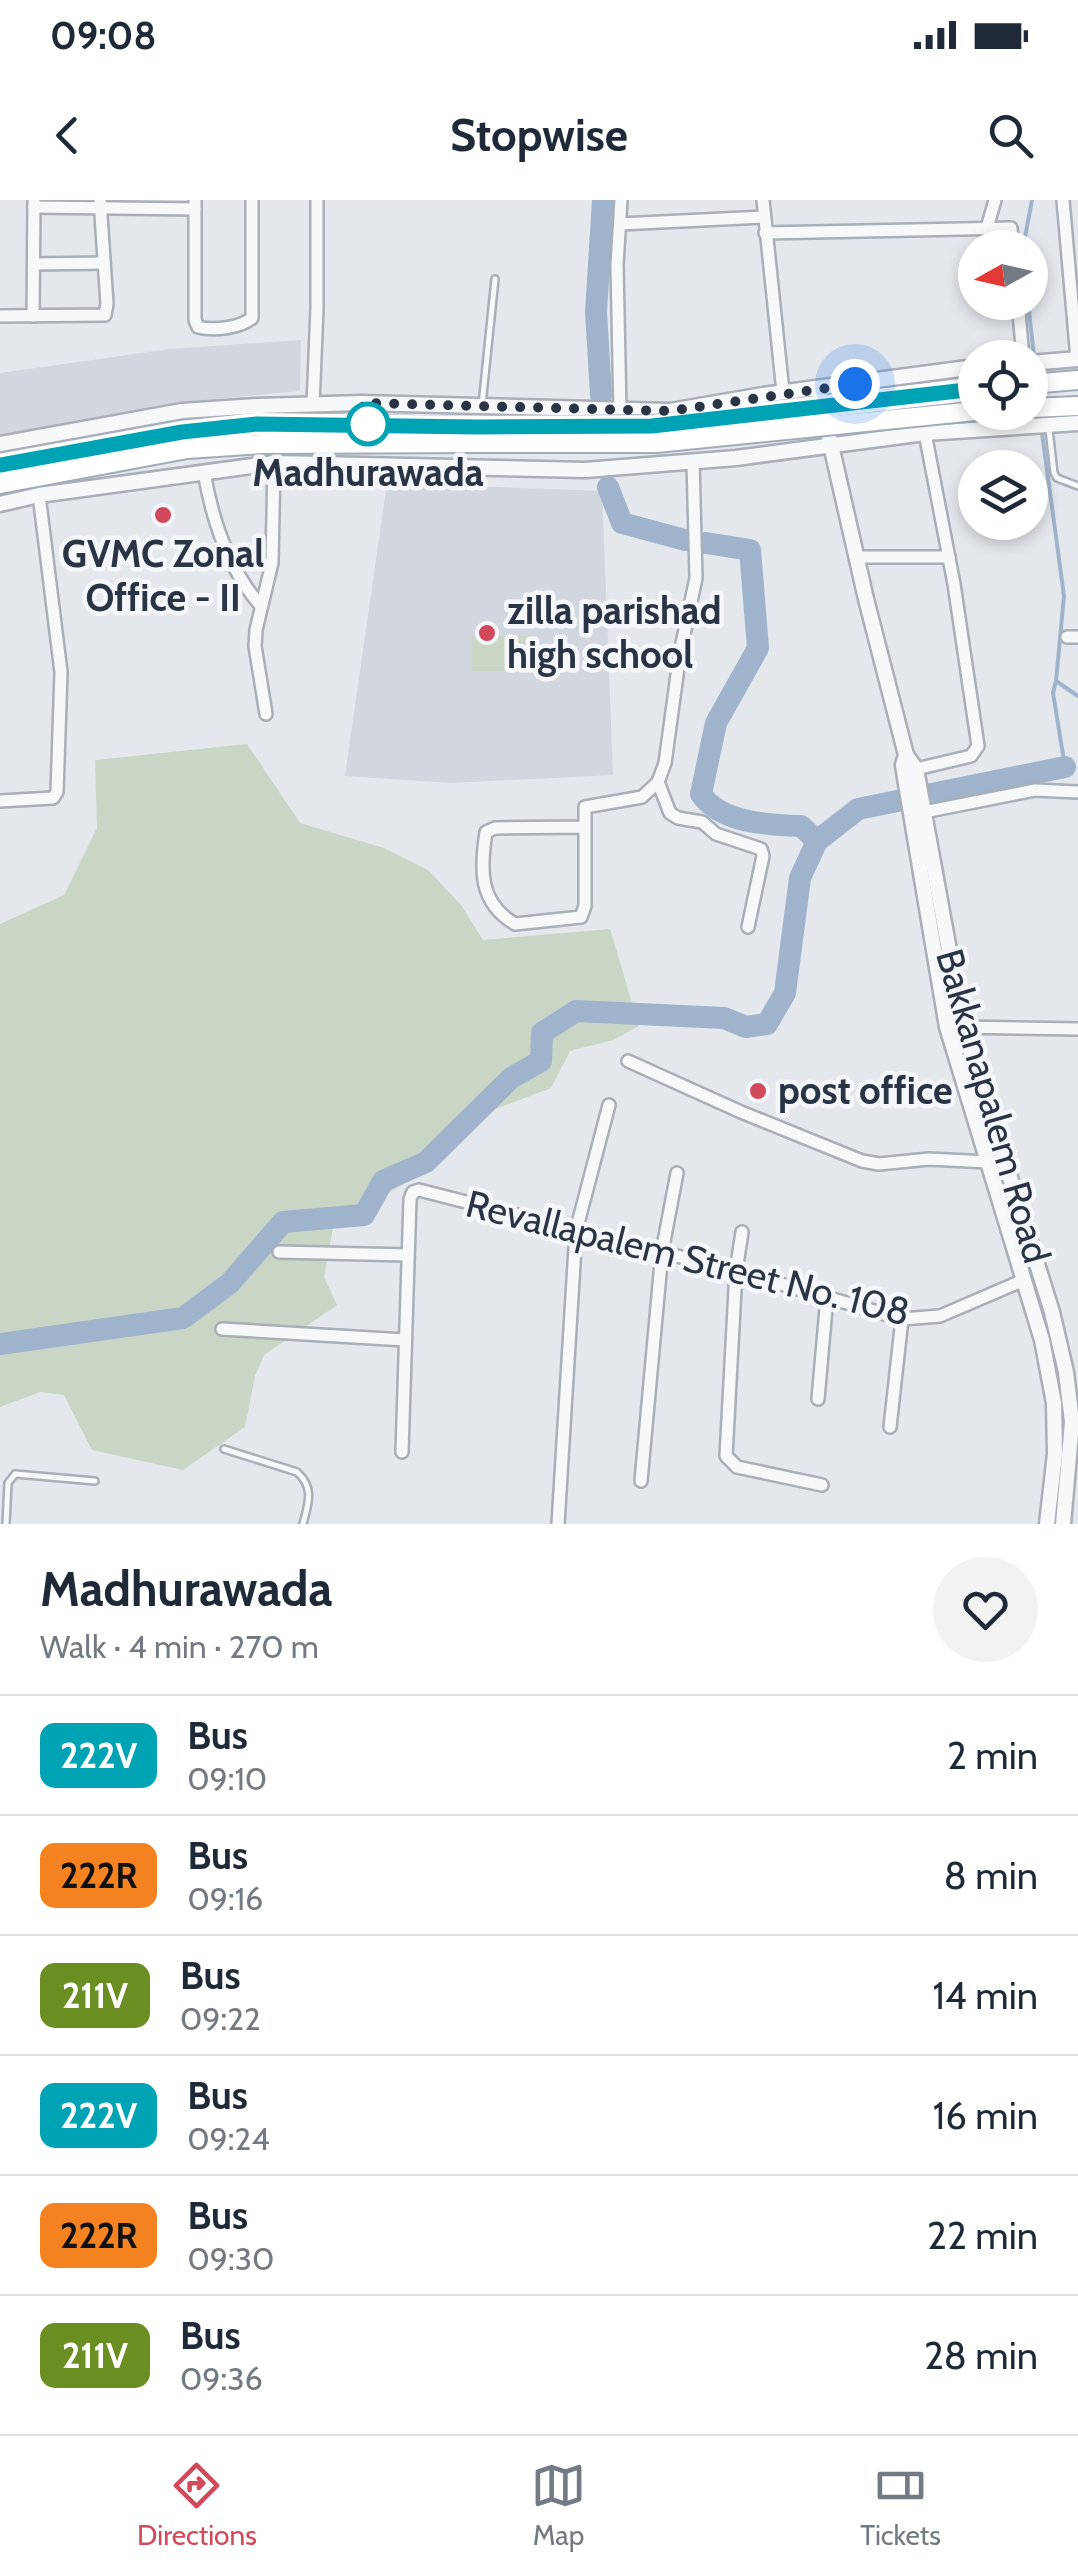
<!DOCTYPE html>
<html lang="en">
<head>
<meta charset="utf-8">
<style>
  :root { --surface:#fff; --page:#f2f2f3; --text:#1f2937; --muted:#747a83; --line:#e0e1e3; --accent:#d1495b }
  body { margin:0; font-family:Cabin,sans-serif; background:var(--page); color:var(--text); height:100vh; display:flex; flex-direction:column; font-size:38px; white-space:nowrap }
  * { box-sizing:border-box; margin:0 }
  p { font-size:32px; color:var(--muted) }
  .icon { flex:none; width:55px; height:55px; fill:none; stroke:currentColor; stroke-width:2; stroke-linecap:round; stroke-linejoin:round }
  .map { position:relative; height:1324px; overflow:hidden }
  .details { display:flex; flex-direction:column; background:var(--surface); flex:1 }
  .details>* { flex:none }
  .badge { padding:0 20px; border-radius:15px; font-size:35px; line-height:65px }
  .needle { width:65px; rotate:262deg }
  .fabs { position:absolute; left:958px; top:30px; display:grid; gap:20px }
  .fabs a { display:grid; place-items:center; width:90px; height:90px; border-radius:50%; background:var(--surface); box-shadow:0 5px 15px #0003; font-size:50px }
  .you { position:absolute; width:50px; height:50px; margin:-25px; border:8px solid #fff; border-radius:50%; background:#1a73e8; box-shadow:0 0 0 15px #1a73e833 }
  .map>.badge { position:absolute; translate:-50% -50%; box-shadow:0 0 0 5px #fff }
  .round { display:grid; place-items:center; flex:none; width:105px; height:105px; border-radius:52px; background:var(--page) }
  .summary { display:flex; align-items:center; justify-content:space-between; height:170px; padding:0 40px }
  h1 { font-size:48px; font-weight:800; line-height:75px }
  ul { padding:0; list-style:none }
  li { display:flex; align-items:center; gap:30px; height:120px; padding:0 40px; border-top:2px solid var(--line) }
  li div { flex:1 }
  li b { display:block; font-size:38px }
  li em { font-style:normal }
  li .badge { min-width:110px; font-weight:700; text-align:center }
  .status { display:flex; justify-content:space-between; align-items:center; height:70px; padding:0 50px; background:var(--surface); direction:ltr }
  .status svg { height:28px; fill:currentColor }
  header { display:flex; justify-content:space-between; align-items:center; height:130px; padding:0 40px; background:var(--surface); font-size:45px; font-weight:800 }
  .tabs { display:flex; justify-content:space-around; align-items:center; height:140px; border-top:2px solid var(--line); background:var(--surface); font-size:28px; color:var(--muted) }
  .tabs a { display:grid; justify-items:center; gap:5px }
  .tabs .active { color:var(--accent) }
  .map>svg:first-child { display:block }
  .built { fill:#d2d6de }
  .green { fill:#c9d6c5 }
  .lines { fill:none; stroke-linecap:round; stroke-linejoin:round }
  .stream { stroke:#9fb4cc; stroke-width:4 }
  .river { stroke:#9fb4cc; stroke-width:22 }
  .service-casing { stroke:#a9aeb7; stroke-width:10 }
  .minor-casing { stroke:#a9aeb7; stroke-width:16 }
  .tertiary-casing { stroke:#a9aeb7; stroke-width:19 }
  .primary-casing { stroke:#a3abb8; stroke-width:22 }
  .service { stroke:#f7f8fa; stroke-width:5 }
  .minor { stroke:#f7f8fa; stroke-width:11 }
  .tertiary { stroke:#f7f8fa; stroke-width:14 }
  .primary { stroke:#fff; stroke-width:18 }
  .primary-bridge-casing { stroke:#a3abb8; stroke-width:22; stroke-linecap:butt }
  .primary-bridge { stroke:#fff; stroke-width:18 }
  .line-casing { stroke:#fff; stroke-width:22 }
  .line { stroke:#00a3b4; stroke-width:15 }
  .walk { stroke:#2b3445; stroke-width:10; stroke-dasharray:0 18 }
  .stop-dot { fill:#fff; stroke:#00a3b4; stroke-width:5 }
  .poi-dot { fill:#d1495b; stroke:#f4f6f9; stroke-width:4 }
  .labels { text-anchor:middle; stroke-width:9; stroke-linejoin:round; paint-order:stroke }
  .stop-label { font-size:38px; font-weight:bold; fill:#2b3445; stroke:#f4f6f9 }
  .poi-label { font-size:38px; font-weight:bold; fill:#2b3445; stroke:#f4f6f9; text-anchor:start }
  .street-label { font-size:38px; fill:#2b3445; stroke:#f4f6f9 }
</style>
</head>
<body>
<div class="status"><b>09:08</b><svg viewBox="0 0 49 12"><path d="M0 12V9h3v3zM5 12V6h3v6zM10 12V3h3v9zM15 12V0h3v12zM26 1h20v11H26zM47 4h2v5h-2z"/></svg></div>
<header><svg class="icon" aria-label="back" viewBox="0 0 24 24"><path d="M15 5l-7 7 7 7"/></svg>Stopwise<svg class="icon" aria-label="search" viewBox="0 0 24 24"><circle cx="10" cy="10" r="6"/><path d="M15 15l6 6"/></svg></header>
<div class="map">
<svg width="1078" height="1324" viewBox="0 0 1078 1324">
  <rect width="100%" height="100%" fill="#e4e7ec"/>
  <g class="built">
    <polygon points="301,140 300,191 183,202 0,234 0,173 170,149"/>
    <polygon points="387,283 602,291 613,575 452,583 345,576"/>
  </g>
  <g class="green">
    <polygon points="472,436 531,436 532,471 472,471"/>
    <polygon points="247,544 300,623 384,648 428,670 461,705 483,740 610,729 639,826 613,840 570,851 551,888 485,913 462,940 408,981 333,1028 324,1077 337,1105 264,1155 255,1176 245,1227 183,1270 92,1250 64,1195 40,1192 0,1207 0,724 64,695 97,628 95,560"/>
  </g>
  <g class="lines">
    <g class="stream">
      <polyline points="1023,48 1032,0"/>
      <polyline points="1028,102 1034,157"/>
      <polyline points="1042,233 1064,396 1056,481"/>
      <polyline points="1065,567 1053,493 1056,481 1078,496"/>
    </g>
    <g class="river">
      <polyline points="601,195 596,112 603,0"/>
      <polyline points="608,287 622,323 685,340"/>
      <path d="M706,343L750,350L758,448L716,523L701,594C720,623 769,625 801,626L817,641"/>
      <polyline points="0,1144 183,1118 230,1083 283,1022 364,1015 383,981 426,962 511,878 541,861 542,833 576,811 724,818 746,827 767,824 785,793 800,678 817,641 858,609 1065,567"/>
    </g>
    <g class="service-casing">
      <g id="service">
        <polyline points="482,205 495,79"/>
        <polyline points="1049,229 1054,273 1057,278 1078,286"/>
        <polyline points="409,284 412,268"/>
        <path d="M224,1249L297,1272C315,1288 308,1304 303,1324"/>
        <polyline points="6,1324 8,1283 15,1274 95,1281"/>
      </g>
    </g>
    <g class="minor-casing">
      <g id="minor">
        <path d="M195,0V120L198,127C213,131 240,128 252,118V0"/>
        <polyline points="763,0 783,192"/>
        <polyline points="1063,0 1077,159"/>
        <polyline points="34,7 195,9"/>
        <polyline points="620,24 764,17"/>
        <polyline points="987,28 995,0"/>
        <polyline points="765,33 1011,28 1013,48"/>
        <polyline points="34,64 104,63"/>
        <polyline points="1018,102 1023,158"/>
        <polyline points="0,116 105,115 107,104 100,0"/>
        <polyline points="33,116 34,0"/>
        <polyline points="313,205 317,108 317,0"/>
        <polyline points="620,212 617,65 621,0"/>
        <path d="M204,272C212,319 229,370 261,406"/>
        <polyline points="856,357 949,357"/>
        <polyline points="1067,437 1078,437"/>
        <polyline points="266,514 255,446 256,430 272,363 274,263"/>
        <polyline points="916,569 971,556 978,546 954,384 925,233"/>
        <polyline points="658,582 670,613 678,618 702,622 716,634 761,649 763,656 748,727"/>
        <polyline points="0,601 53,598 57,592 61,472 39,295"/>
        <polyline points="924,612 1035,590 1078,592"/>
        <path d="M583,627L495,628L486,632C480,670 479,703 515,724L581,717L585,706V607L642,597L658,582L665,563L680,453L696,378L693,261"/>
        <polyline points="957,827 1078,829"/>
        <polyline points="628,861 741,912 862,961 879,964 929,959 988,962"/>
        <polyline points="742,1032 736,1071 726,1256 737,1267 822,1285"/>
        <polyline points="279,1052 408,1055"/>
        <polyline points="222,1129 405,1140"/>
        <polyline points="818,1199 827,1097"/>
        <polyline points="890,1227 902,1119"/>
        <polyline points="402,1252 410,999 413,992 419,990 736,1071 902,1119 940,1116 1024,1080"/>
        <polyline points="641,1281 662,1052 677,973"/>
        <polyline points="558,1324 576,1031 609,905"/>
      </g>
    </g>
    <g class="tertiary-casing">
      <g id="tertiary">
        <polyline points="1030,163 1078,159"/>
        <polyline points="818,188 866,399 906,555 916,569 963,827 1052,1112 1066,1172 1072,1222 1063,1324"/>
        <polyline points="0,244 182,211 258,206 362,203 670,211 763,195 975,167"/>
        <polyline points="0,304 39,295 274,263 585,270 736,258 925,233 1078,223"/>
        <polyline points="906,555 903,565 905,578 947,827 1042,1140 1054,1203 1055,1254 1047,1324"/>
      </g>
    </g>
    <g class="primary-casing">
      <g id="primary">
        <polyline points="1030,184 1078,180"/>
        <polyline points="1030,208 1078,206"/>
        <polyline points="0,265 182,232 257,223 478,227"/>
        <polyline points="0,284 187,249 263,244 477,243"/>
      </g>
    </g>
    <use href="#service" class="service"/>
    <use href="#minor" class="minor"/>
    <use href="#tertiary" class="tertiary"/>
    <use href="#primary" class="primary"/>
    <g class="primary-bridge-casing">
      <g id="primary-bridge">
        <polyline points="478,227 652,225 761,216 975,189"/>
        <polyline points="477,243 656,243 975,211"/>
      </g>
    </g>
    <use href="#primary-bridge" class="primary-bridge"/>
  </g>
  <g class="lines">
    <g class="line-casing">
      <polyline id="line" points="0,265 182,232 257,224 478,227 652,226 975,189"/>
    </g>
    <use href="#line" class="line"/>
    <polyline class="walk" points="368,224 362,203 670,211 855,184"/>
  </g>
  <circle class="stop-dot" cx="368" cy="224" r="20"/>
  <g class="poi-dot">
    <circle cx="163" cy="315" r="10"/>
    <circle cx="487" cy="433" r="10"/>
    <circle cx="758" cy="891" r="10"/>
  </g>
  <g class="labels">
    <g class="stop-label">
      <text x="368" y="286">Madhurawada</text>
    </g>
    <g class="poi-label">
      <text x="163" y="367" text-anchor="middle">GVMC Zonal<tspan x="163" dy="44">Office - II</tspan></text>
      <text x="507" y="424">zilla parishad<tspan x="507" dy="44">high school</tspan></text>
      <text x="778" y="904">post office</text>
    </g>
    <g class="street-label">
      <text transform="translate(993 906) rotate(74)" y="13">Bakkanapalem Road</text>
      <text transform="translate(688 1058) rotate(14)" y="13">Revallapalem Street No. 108</text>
    </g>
  </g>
</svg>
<div class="fabs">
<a><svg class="needle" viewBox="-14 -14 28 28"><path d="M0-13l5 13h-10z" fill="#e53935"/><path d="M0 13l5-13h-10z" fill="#747a83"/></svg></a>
<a><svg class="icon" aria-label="locate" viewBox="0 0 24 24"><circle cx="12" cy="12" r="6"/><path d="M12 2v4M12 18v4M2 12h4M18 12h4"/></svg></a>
<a><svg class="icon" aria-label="layers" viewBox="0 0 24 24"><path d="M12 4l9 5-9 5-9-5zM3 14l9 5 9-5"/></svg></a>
</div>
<div class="you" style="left:855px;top:184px"></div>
</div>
<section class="details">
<div class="summary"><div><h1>Madhurawada</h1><p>Walk · 4 min · 270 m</p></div><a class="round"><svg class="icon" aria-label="heart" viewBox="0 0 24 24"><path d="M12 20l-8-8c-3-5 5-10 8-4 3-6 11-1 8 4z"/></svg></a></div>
<ul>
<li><span class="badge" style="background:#00a3b4;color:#fff">222V</span><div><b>Bus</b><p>09:10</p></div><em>2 min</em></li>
<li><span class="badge" style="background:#f58220;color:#111">222R</span><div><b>Bus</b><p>09:16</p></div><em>8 min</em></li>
<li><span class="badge" style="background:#6b8e23;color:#fff">211V</span><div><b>Bus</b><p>09:22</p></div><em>14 min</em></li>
<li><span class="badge" style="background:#00a3b4;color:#fff">222V</span><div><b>Bus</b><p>09:24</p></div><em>16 min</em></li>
<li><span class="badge" style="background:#f58220;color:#111">222R</span><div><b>Bus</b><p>09:30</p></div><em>22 min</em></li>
<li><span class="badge" style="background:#6b8e23;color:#fff">211V</span><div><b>Bus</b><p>09:36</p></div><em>28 min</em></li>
</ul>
</section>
<nav class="tabs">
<a class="active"><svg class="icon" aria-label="directions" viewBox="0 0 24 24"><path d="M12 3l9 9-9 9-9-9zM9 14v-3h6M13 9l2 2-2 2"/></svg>Directions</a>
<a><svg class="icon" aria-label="map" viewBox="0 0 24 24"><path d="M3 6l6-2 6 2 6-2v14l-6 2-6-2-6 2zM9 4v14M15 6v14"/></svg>Map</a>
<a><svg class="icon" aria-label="tickets" viewBox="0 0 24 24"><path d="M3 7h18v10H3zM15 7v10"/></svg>Tickets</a>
</nav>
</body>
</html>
